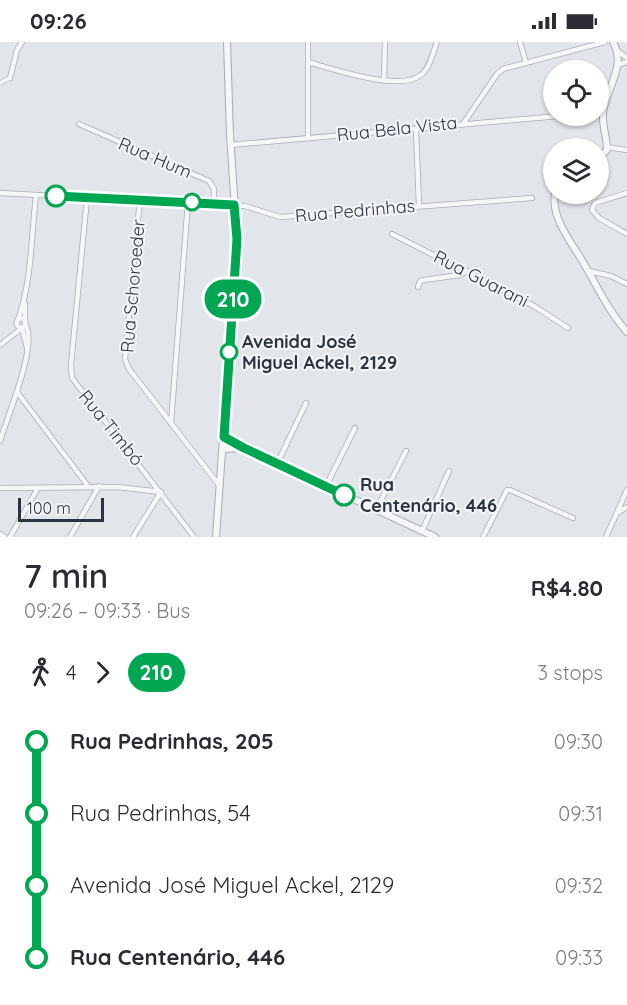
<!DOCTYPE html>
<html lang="en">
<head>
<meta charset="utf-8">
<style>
  :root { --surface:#fff; --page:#f7f7f7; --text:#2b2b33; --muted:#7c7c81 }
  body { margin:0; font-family:Quicksand,sans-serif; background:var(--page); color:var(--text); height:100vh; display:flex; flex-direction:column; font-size:22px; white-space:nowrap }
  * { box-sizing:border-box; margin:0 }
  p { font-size:20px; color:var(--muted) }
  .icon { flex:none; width:33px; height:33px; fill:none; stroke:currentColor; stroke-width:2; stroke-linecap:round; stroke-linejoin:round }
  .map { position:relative; height:495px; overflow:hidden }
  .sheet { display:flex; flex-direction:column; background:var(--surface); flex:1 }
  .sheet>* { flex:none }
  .badge { padding:0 12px; border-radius:20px; font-size:21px; line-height:39px }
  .fabs { position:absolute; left:543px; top:18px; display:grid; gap:12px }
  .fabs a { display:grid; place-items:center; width:66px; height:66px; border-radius:50%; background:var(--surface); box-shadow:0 2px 4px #0004; font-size:30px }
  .scale { position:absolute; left:18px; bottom:15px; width:86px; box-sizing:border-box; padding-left:6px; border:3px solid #2c3340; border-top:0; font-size:16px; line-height:21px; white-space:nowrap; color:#2c3340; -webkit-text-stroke:4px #f2f4f7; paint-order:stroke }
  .map>.badge { position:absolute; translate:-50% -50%; box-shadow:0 0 0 3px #fff }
  .legs { display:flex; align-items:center; gap:9px; height:66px; padding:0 24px; font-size:20px }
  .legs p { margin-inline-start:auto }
  .summary { display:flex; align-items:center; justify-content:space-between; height:102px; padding:0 24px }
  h1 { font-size:33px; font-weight:600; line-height:45px }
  ul { padding:0 24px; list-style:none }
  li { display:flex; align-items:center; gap:21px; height:72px; font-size:22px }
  li i { display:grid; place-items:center; width:9px; height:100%; margin:0 8px; background:currentColor }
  li i::after { content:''; width:15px; height:15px; margin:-8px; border:4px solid; border-radius:50%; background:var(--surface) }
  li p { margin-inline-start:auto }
  li:first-child i { background:linear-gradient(#0000 50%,currentColor 0) }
  li:last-child i { background:linear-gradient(currentColor 50%,#0000 0) }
  .status { display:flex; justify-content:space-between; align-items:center; height:42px; padding:0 30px; background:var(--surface); direction:ltr }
  .status svg { height:16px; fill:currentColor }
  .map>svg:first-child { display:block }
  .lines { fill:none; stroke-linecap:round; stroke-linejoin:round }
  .pedestrian-casing { stroke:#a8acb3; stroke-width:5 }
  .minor-casing { stroke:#a8acb3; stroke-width:6 }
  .tertiary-casing { stroke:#a8acb3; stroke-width:8 }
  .pedestrian { stroke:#f5f6f8; stroke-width:4 }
  .minor { stroke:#f5f6f8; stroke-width:4.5 }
  .tertiary { stroke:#f5f6f8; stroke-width:6 }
  .line-1-casing { stroke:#fff; stroke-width:14 }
  .line-1 { stroke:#00a651; stroke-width:9 }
  .stop-1-dot { fill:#fff; stroke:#00a651; stroke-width:3 }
  .labels { text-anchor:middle; stroke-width:4.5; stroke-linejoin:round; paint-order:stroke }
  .street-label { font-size:18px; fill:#2c3340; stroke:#f2f4f7 }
  .stop-label { font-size:18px; font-weight:bold; fill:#2c3340; stroke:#f2f4f7; text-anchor:start }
</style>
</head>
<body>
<div class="status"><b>09:26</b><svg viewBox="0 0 49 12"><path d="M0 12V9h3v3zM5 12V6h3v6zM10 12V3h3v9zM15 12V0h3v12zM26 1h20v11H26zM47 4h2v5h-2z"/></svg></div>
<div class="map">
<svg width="627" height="495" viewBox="0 0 627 495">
  <rect width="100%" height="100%" fill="#e2e5e9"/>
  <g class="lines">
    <g class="pedestrian-casing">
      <polyline id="pedestrian" points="0,41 10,36"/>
    </g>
    <g class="minor-casing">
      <g id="minor">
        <polyline points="520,0 526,21"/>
        <polyline points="619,10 627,16"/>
        <path d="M308,20C333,27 400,50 421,33C430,26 433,10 437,0"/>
        <polyline points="618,23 627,20"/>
        <polyline points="10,36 17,8 22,0"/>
        <polyline points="384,38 385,0"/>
        <polyline points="79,82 209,139 214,147 214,162"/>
        <polyline points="463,82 497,32 503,27 605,0"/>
        <polyline points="416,88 419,164"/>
        <polyline points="308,96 308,0"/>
        <polyline points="230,103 559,74"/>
        <polyline points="607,105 627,108"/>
        <polyline points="0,151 245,164 280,175 532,156"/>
        <polyline points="627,151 595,161 592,168 599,176 627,192"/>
        <polyline points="87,156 71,323 72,336 194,495"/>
        <polyline points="140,157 125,317 129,327 150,354 219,443"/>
        <polyline points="392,192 534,264 568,286"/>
        <polyline points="589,229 611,234 627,242"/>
        <polyline points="418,245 420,239 424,238 460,233 467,229"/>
        <polyline points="25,262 25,280"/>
        <circle cx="21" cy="281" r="4.5"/>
        <path d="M18,278C32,238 31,195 36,154"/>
        <polyline points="0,303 22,286 27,306"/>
        <polyline points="17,350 88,444"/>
        <polyline points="171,381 188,160"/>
        <path d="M0,399C7,375 39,301 25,282"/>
        <polyline points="277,422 306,361"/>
        <polyline points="326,444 355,386"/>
        <polyline points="0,446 118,445 161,450"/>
        <polyline points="376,468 406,409"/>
        <polyline points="617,471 627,465"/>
        <polyline points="422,489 449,429"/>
        <polyline points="0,492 5,495"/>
        <polyline points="10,495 38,446"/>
        <polyline points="70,495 99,444"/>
        <polyline points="133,495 161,450"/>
        <polyline points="483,495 507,448 510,448 573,476"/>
        <polyline points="606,495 627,448"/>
      </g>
    </g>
    <g class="tertiary-casing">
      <g id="tertiary">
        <path d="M598,117L607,108C607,96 602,84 603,71C606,45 627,25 613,0"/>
        <path d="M555,152C550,177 576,206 587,227C600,250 610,271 627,290"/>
        <polyline points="224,395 244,406 435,495"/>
        <polyline points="223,407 243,406"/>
        <polyline points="216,495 237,197 230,93 227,0"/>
      </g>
    </g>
    <use href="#pedestrian" class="pedestrian"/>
    <use href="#minor" class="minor"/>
    <use href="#tertiary" class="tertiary"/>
  </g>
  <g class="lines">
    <g class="line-1-casing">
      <polyline id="line-1" points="56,154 234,163 237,197 224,395 244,406 344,453"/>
    </g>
    <use href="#line-1" class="line-1"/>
  </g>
  <g class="stop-1-dot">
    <circle cx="56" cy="154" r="10"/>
    <circle cx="192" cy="160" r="8"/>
    <circle cx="229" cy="310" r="8"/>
    <circle cx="344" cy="453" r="10"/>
  </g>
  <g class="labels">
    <g class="street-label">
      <text transform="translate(397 87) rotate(-6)" y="6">Rua Bela Vista</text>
      <text transform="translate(155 116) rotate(23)" y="6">Rua Hum</text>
      <text transform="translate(355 169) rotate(-5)" y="6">Rua Pedrinhas</text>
      <text transform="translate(481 237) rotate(27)" y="6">Rua Guarani</text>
      <text transform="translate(133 244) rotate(-85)" y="6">Rua Schoroeder</text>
      <text transform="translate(111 386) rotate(51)" y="6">Rua Timbó</text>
    </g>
    <g class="stop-label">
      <text x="242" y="306">Avenida José<tspan x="242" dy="21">Miguel Ackel, 2129</tspan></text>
      <text x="360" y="449">Rua<tspan x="360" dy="21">Centenário, 446</tspan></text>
    </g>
  </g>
</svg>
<div class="fabs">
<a><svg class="icon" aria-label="locate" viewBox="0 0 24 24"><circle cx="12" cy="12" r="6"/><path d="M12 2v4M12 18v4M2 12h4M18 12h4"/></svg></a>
<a><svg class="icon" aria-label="layers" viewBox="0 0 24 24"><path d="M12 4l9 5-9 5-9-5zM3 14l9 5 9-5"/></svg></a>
</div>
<div class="scale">100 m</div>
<b class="badge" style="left:233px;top:257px;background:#00a651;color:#fff">210</b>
</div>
<section class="sheet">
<div class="summary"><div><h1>7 min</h1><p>09:26 – 09:33 · Bus</p></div><b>R$4.80</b></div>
<div class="legs"><svg class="icon" aria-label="walk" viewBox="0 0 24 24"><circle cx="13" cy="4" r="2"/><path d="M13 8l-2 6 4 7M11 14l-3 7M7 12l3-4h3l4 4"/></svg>4<svg class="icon" aria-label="forward" viewBox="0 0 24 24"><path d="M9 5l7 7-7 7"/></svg><b class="badge" style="background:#00a651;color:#fff">210</b><p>3 stops</p></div>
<ul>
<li><i style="color:#00a651"></i><b>Rua Pedrinhas, 205</b><p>09:30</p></li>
<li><i style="color:#00a651"></i><span>Rua Pedrinhas, 54</span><p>09:31</p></li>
<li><i style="color:#00a651"></i><span>Avenida José Miguel Ackel, 2129</span><p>09:32</p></li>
<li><i style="color:#00a651"></i><b>Rua Centenário, 446</b><p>09:33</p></li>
</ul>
</section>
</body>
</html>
